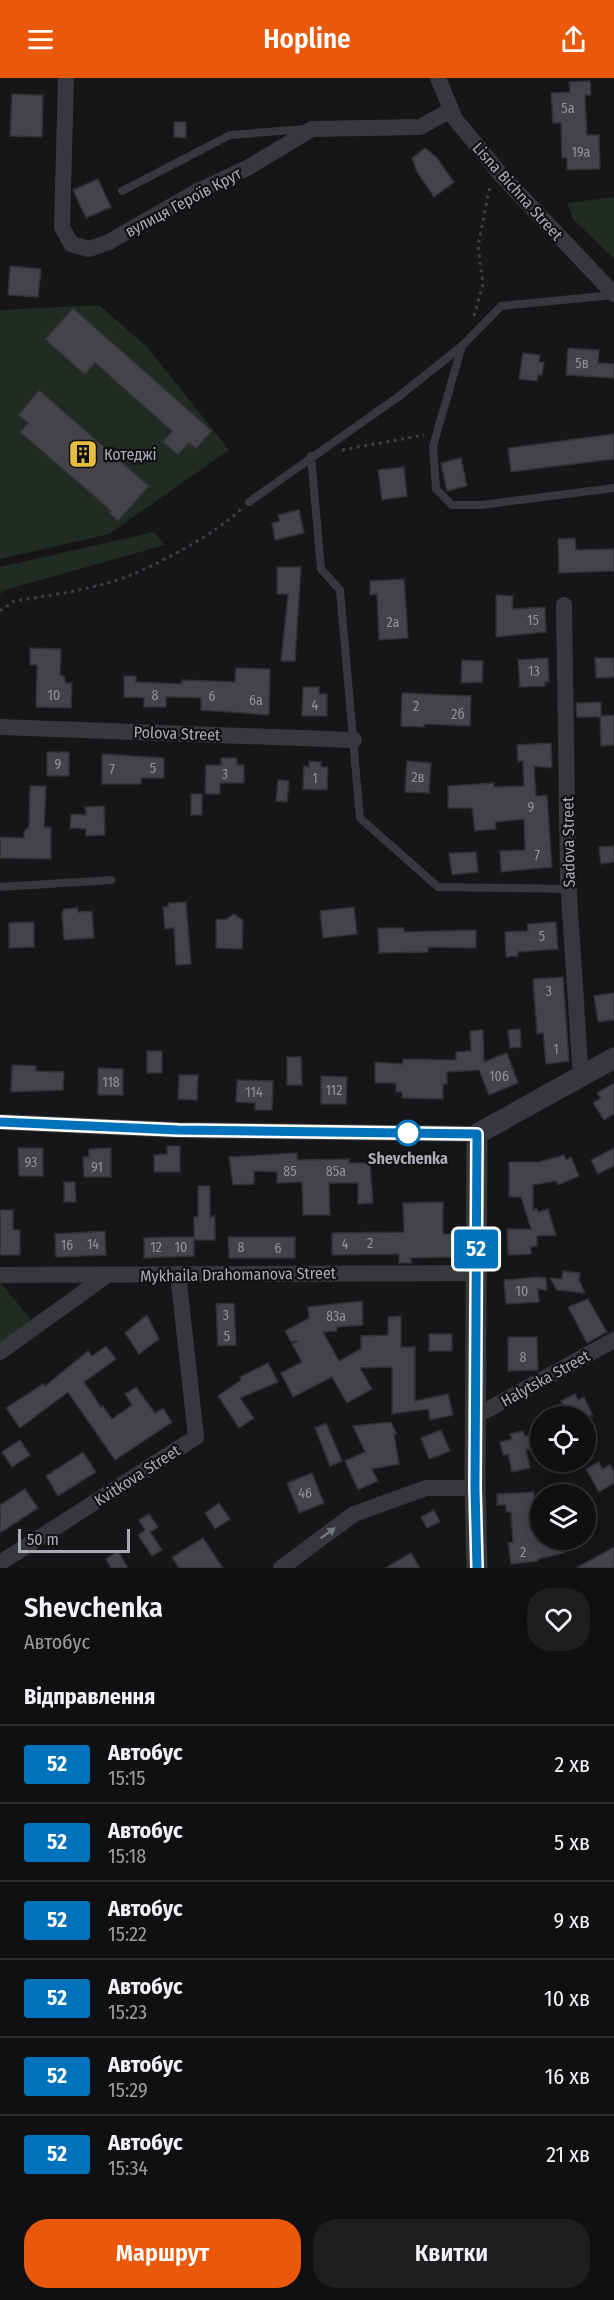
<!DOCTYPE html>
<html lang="uk">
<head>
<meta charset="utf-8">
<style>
  :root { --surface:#101012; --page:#1e1e20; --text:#f1f3f6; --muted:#9c9d9f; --line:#303032; --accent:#ea580c }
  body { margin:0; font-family:"Fira Sans Condensed",sans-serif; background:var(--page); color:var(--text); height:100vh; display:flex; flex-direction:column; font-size:22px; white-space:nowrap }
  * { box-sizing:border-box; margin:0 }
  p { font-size:20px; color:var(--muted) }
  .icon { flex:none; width:33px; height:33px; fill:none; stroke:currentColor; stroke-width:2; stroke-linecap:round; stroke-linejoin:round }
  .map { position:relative; height:1490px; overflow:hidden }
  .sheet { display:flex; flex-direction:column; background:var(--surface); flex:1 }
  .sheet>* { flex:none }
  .badge { padding:0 12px; border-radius:4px; font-size:21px; line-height:39px }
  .tools { position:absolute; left:530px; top:1328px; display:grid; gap:12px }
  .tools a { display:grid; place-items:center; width:66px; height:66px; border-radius:50%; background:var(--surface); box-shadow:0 3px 15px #0003,0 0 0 2px var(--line); font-size:30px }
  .scale { position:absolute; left:18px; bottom:15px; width:112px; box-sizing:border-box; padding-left:6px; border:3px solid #a9acb7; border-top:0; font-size:16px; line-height:21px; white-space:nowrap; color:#a9acb7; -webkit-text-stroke:4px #111113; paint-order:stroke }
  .map>.badge { position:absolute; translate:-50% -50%; box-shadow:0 0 0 3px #fff }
  h2 { padding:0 24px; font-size:22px; line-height:54px }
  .round { display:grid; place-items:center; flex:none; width:63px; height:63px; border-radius:24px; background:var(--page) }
  .overview { display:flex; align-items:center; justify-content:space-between; height:102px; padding:0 24px }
  h1 { font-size:28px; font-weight:600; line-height:45px }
  .cta { display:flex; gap:12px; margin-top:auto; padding:12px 24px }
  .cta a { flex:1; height:69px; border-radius:24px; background:var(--accent); color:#fff; font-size:24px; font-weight:600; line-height:69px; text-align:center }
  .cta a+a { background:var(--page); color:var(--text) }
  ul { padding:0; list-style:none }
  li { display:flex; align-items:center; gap:18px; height:78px; padding:0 24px; border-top:2px solid var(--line) }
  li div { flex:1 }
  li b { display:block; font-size:22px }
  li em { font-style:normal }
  li .badge { min-width:66px; font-weight:700; text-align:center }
  header { display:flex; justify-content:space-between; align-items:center; height:78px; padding:0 24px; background:var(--accent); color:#fff; font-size:27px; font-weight:600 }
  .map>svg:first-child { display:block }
  .green { fill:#222a24 }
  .building { fill:#434348; stroke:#303034; stroke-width:1.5 }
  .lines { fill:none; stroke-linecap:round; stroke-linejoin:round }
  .path { stroke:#3d3e43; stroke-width:3; stroke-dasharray:3 4.5; stroke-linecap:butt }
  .service { stroke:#37383c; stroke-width:8 }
  .minor { stroke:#37383c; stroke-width:16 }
  .tertiary { stroke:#37383c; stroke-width:21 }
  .oneway { fill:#767880 }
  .line-casing { stroke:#fff; stroke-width:14 }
  .line { stroke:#0072bc; stroke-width:9 }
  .stop-dot { fill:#fff; stroke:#0072bc; stroke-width:3 }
  .labels { text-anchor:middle; stroke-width:4.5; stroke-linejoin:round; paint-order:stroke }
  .number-label { font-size:14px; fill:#90929b }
  .street-label { font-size:16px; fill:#a9acb7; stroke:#111113 }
  .poi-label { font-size:16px; fill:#a9acb7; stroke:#111113; text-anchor:start }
  .stop-label { font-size:16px; font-weight:bold; fill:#a9acb7; stroke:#111113 }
</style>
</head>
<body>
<header><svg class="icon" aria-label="menu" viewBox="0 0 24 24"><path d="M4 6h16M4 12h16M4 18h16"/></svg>Hopline<svg class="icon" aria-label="share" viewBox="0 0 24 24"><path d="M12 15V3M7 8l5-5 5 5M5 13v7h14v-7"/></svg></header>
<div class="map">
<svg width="614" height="1490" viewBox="0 0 614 1490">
  <rect width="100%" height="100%" fill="#161618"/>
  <g class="green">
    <polygon points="614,119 614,181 573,141 567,125"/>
    <polygon points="99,227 148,270 229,372 109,456 0,481 0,232"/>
    <polygon points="154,454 165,467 5,512 0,516 0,489"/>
    <polygon points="0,1204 37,1249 0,1267"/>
  </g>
  <g class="building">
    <polygon points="590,3 591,17 585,17 587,57 599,57 600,91 567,92 567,80 562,80 561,45 553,45 551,15 570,14 569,4"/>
    <polygon points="12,16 43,17 42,59 10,58"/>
    <polygon points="174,44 186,44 186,60 174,59"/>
    <polygon points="425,70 437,80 454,104 434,119 417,94 412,80"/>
    <polygon points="98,101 111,129 86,140 73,112"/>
    <polygon points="10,188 41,191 38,219 8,217"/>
    <polygon points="73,230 212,353 196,371 189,365 178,377 163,364 172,353 95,285 85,297 45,261"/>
    <polygon points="568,270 599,272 598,285 614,286 614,300 566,297"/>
    <polygon points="523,275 540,277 539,284 544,284 542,297 538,297 537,303 519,301"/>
    <polygon points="39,312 149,408 118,443 109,435 111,433 20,354 28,345 18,337"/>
    <polygon points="614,356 614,381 511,394 508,370"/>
    <polygon points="461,380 467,408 447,413 441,385"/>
    <polygon points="404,389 407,418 382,422 378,392"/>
    <polygon points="299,432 304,455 275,462 272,445 280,443 278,437"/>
    <polygon points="575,460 576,472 614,471 614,493 559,495 558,461"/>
    <polygon points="277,489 301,489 295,583 281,583 288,516 277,516"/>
    <polygon points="404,501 408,560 379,562 377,516 370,517 370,503"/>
    <polygon points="496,517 513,518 512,531 545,529 546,554 496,559"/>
    <polygon points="30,570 61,571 60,597 64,598 66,605 72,605 71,630 36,629 37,587 30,587"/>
    <polygon points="548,580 549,604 545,604 545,608 520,609 518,582"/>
    <polygon points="595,580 614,580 614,599 596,600"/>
    <polygon points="462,582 483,583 482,604 461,605"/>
    <polygon points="236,590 270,591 269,637 201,632 201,620 166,619 166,629 144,629 144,620 124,619 124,598 136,598 136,604 182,606 182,602 235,604"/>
    <polygon points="303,609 319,609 319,616 327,616 327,638 302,638"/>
    <polygon points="402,615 471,618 470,648 424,646 424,649 401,648"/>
    <polygon points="601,624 601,638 614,637 614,667 601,668 600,639 577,639 576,625"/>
    <polygon points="551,665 552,690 534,688 536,718 547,717 552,789 501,794 500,773 525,772 524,741 495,744 496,751 475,753 472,730 448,730 448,708 494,705 494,709 524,708 523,683 518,684 517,667"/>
    <rect x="47" y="674" width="22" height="24"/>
    <polygon points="102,676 164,680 164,700 141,700 141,706 102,706"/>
    <polygon points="221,680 237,680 237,687 244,687 244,705 220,705 220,716 205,716 206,687 221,687"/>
    <polygon points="309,683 321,684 321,689 328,689 327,712 303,711 304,688 309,689"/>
    <polygon points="407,683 431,685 429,715 405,714"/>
    <polygon points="278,702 289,703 287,724 276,723"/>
    <polygon points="30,708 46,708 44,749 51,749 51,781 0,780 0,759 24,760 24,753 29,749"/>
    <rect x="191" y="716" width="11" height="21"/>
    <polygon points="104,728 105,757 86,758 86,751 70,750 71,736 86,737 85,729"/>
    <polygon points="614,768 614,784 601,786 599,769"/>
    <polygon points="476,774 478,794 452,797 449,775"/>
    <polygon points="186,824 191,886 176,887 174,850 165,851 163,829 168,829 168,825"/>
    <polygon points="354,829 357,856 323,860 320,833"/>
    <polygon points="78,830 78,834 92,833 94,860 64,862 62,835 64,831"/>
    <polygon points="234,836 243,842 242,871 216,870 216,841 225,842"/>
    <polygon points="34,844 34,869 9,870 9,845"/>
    <polygon points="556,844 558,871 518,874 518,878 506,879 505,854 528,853 527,846"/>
    <polygon points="378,850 404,850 404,854 476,852 476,870 428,869 428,874 379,875"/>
    <polygon points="563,899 569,983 546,986 543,955 537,956 533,901"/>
    <polygon points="614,915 614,942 598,944 594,918"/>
    <polygon points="520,951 521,969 510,970 508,952"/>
    <polygon points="483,952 484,984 507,975 518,1005 489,1017 479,992 447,994 447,1006 443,1006 443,1021 402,1020 402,1014 396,1014 396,1005 375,1005 375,984 403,986 403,981 456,982 456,974 471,973 470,953"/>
    <rect x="147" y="973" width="15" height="22"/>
    <polygon points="287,979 301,979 302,1007 287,1007"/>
    <polygon points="12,987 36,988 36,993 64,994 63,1012 11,1014"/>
    <polygon points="98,990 123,991 123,1017 98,1017"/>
    <polygon points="179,997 198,997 197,1022 178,1021"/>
    <polygon points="321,998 347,999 346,1026 321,1026"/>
    <polygon points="237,1002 273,1003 272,1032 255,1032 255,1025 236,1024"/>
    <polygon points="614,1005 614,1036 604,1042 593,1025 601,1020 597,1015"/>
    <polygon points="167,1068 180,1068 180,1094 154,1094 154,1077 167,1076"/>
    <polygon points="18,1070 43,1070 43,1098 19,1098"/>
    <polygon points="111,1070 111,1099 84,1099 83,1079 89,1079 89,1071"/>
    <polygon points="614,1070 614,1088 598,1096 591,1082"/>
    <polygon points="297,1075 297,1082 349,1081 349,1085 370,1085 373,1125 358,1126 358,1105 329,1105 330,1137 303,1137 302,1104 277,1105 277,1094 254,1093 254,1106 233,1107 229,1079"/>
    <polygon points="564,1077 566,1082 571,1079 579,1098 558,1107 556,1103 533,1107 533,1132 537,1130 538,1134 548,1131 556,1157 537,1158 537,1168 531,1169 531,1176 508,1177 507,1151 531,1151 521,1119 509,1119 509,1084 539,1084"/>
    <polygon points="64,1104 75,1104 76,1124 64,1124"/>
    <polygon points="198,1108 210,1108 210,1139 215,1138 215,1162 194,1162 194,1139 198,1139"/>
    <polygon points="443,1124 443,1156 459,1156 459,1179 411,1180 411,1185 399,1185 399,1176 332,1177 332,1155 404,1154 403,1125"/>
    <polygon points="0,1132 13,1132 13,1152 20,1152 20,1177 0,1177"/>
    <polygon points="105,1153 106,1177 56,1179 55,1156"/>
    <polygon points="168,1159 194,1159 194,1178 144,1180 144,1160"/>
    <polygon points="228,1159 295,1159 295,1180 229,1180"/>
    <polygon points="563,1193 580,1195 579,1202 585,1215 557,1212 550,1200 562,1201"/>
    <polygon points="537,1199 546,1200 547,1212 538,1211 539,1224 506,1226 504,1202"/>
    <polygon points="588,1221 607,1254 587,1265 568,1229"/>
    <polygon points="362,1223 363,1247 337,1249 337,1253 323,1254 339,1283 361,1271 361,1258 388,1257 388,1239 401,1238 401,1269 415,1269 415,1323 448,1316 453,1337 430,1342 428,1331 392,1336 392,1289 360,1290 372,1311 347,1325 332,1299 293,1319 281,1295 302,1284 292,1266 298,1263 291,1264 285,1253 309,1240 308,1229"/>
    <polygon points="234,1225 236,1267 218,1268 216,1226"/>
    <polygon points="147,1237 159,1261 139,1276 125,1255"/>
    <rect x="429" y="1256" width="23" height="17"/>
    <polygon points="508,1259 537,1259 538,1292 508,1293"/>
    <polygon points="106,1268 116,1281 84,1304 101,1329 103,1328 112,1341 132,1327 125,1316 136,1309 155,1335 163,1330 172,1344 115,1382 68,1314 20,1350 6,1330 43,1306 45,1308 88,1273 92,1278"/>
    <polygon points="268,1285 278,1304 240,1320 254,1340 239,1350 218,1318 241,1302 240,1299"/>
    <polygon points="575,1316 578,1322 584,1319 593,1338 568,1338 561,1323"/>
    <polygon points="391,1344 397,1356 394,1356 399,1386 372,1391 378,1403 358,1412 345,1383 365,1374 353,1348"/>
    <polygon points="326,1345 342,1383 330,1388 315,1350"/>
    <polygon points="441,1352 450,1373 429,1381 421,1360"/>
    <polygon points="523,1353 525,1358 529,1357 532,1371 526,1372 530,1390 512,1394 508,1376 503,1377 500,1364 512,1361 510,1356"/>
    <polygon points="20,1362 30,1377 12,1389 2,1374"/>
    <polygon points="83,1374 96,1394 58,1418 46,1398"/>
    <polygon points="599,1384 602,1391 610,1387 614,1394 614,1405 599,1414 586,1391"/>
    <polygon points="312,1395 324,1425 299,1435 287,1405"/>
    <polygon points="25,1411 38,1430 0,1455 0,1427"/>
    <polygon points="534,1414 537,1461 561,1461 564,1475 538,1481 538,1483 511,1486 508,1465 513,1464 511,1434 506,1434 506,1427 497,1427 497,1416"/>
    <polygon points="219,1425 230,1441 215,1451 205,1435"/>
    <polygon points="434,1432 440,1444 427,1450 421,1439"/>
    <polygon points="149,1436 158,1449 150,1454 162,1472 152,1478 138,1457 145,1452 139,1442"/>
    <polygon points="203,1460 223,1490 179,1490 172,1479"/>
    <polygon points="614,1469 614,1490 576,1490 596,1479"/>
    <polygon points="118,1473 128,1490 111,1490 106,1481"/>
    <polygon points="411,1475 420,1490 385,1490"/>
  </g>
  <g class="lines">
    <g class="path">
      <polyline points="474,238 483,206 478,168 490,108"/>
      <polyline points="342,372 424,357"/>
      <path d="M0,533L14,523C47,518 82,513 114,503C148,493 218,455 242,430"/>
    </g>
    <g class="service">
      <polyline points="122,113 230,57 306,51"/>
      <polyline points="462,268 433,368 436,411 452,427 481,427 614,410"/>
      <polyline points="311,378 321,491 340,512 360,740 438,809 569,811"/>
      <polyline points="249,424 398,319 462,268 501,228 614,217"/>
      <polyline points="0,809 111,802"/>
    </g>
    <g class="minor">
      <polyline points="66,0 62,149 71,166 89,171 109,164 196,114 249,89 312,51 420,49 451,32"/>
      <polyline points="438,0 455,41 502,98 614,216"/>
      <polyline points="564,527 568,802 581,1000"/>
      <polyline points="0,649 354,662"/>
      <polyline points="0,1044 178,1052 477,1056"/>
      <polyline points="0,1197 476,1195"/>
      <polyline points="0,1274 106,1198"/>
      <polyline points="476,1338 614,1262"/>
      <polyline points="0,1485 196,1359 178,1196"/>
      <polyline points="281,1490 354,1436 426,1410 475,1410"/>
    </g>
    <polyline class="tertiary" points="477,1490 475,1410 477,1056 614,980"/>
  </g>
  <defs><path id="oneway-solid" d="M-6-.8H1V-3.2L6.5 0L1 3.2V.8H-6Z" transform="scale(1.5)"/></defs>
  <use class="oneway" href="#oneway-solid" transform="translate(328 1455) rotate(-36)"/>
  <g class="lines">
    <g class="line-casing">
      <polyline id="line" points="0,1044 178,1052 477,1056 475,1410 477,1490"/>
    </g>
    <use href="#line" class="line"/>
  </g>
  <defs>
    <g id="building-square" transform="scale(1.5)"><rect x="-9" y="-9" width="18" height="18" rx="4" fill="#e6bd3f" stroke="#111113"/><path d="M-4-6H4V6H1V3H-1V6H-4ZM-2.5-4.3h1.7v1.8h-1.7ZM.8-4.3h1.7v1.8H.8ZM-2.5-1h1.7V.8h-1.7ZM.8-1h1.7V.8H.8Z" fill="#111"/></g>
  </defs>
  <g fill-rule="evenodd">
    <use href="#building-square" x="83" y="376"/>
  </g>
  <circle class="stop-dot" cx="408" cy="1055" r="12"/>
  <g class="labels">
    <g class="number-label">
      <text x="568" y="35">5а</text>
      <text x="581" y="79">19а</text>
      <text x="582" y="290">5в</text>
      <text x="533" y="547">15</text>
      <text x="393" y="549">2а</text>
      <text x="534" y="598">13</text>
      <text x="54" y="622">10</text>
      <text x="155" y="622">8</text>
      <text x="212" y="623">6</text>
      <text x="256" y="627">6а</text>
      <text x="315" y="632">4</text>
      <text x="416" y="633">2</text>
      <text x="458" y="641">2б</text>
      <text x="58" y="691">9</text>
      <text x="153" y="695">5</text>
      <text x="112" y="696">7</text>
      <text x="225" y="701">3</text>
      <text x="418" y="704">2в</text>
      <text x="315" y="705">1</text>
      <text x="531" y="734">9</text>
      <text x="537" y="782">7</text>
      <text x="542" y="863">5</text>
      <text x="549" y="918">3</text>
      <text x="556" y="976">1</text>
      <text x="499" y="1003">106</text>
      <text x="111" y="1009">118</text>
      <text x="334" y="1017">112</text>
      <text x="254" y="1019">114</text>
      <text x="31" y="1089">93</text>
      <text x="97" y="1094">91</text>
      <text x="290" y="1098">85</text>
      <text x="336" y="1098">85а</text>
      <text x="370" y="1170">2</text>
      <text x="93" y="1171">14</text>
      <text x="345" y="1171">4</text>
      <text x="67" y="1172">16</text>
      <text x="156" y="1174">12</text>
      <text x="181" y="1174">10</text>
      <text x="241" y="1174">8</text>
      <text x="278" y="1175">6</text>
      <text x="522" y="1218">10</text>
      <text x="226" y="1242">3</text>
      <text x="336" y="1243">83а</text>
      <text x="227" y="1263">5</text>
      <text x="523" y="1284">8</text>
      <text x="305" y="1420">46</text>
      <text x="523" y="1479">2</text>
    </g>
    <g class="street-label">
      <text transform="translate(518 113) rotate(48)" y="6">Lisna Bichna Street</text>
      <text transform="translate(183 124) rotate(-28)" y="6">вулиця Героїв Крут</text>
      <text transform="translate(177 655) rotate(2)" y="6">Polova Street</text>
      <text transform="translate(568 764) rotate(-91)" y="6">Sadova Street</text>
      <text transform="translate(238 1196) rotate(-1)" y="6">Mykhaila Drahomanova Street</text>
      <text transform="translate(545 1300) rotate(-29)" y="6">Halytska Street</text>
      <text transform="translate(137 1397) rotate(-33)" y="6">Kvitkova Street</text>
    </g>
    <g class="poi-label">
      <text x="104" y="382">Котеджі</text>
    </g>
    <g class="stop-label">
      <text x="408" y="1086">Shevchenka</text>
    </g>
  </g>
</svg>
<div class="tools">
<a><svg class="icon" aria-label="locate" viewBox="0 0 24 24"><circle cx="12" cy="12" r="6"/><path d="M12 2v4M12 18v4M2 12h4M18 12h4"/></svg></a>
<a><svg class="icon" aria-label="layers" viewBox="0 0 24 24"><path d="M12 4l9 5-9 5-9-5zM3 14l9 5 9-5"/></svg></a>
</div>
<div class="scale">50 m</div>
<b class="badge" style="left:476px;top:1171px;background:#0072bc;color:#fff">52</b>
</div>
<section class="sheet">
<div class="overview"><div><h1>Shevchenka</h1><p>Автобус</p></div><a class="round"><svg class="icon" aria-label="heart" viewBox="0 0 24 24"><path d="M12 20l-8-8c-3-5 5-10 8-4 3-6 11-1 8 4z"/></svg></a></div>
<h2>Відправлення</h2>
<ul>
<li><span class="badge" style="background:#0072bc;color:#fff">52</span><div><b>Автобус</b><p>15:15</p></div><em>2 хв</em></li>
<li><span class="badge" style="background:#0072bc;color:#fff">52</span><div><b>Автобус</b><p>15:18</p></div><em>5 хв</em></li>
<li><span class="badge" style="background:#0072bc;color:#fff">52</span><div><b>Автобус</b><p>15:22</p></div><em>9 хв</em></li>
<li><span class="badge" style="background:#0072bc;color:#fff">52</span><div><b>Автобус</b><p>15:23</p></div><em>10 хв</em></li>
<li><span class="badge" style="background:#0072bc;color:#fff">52</span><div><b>Автобус</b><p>15:29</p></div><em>16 хв</em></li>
<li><span class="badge" style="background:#0072bc;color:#fff">52</span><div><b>Автобус</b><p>15:34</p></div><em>21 хв</em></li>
</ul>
<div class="cta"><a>Маршрут</a><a>Квитки</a></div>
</section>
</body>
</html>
